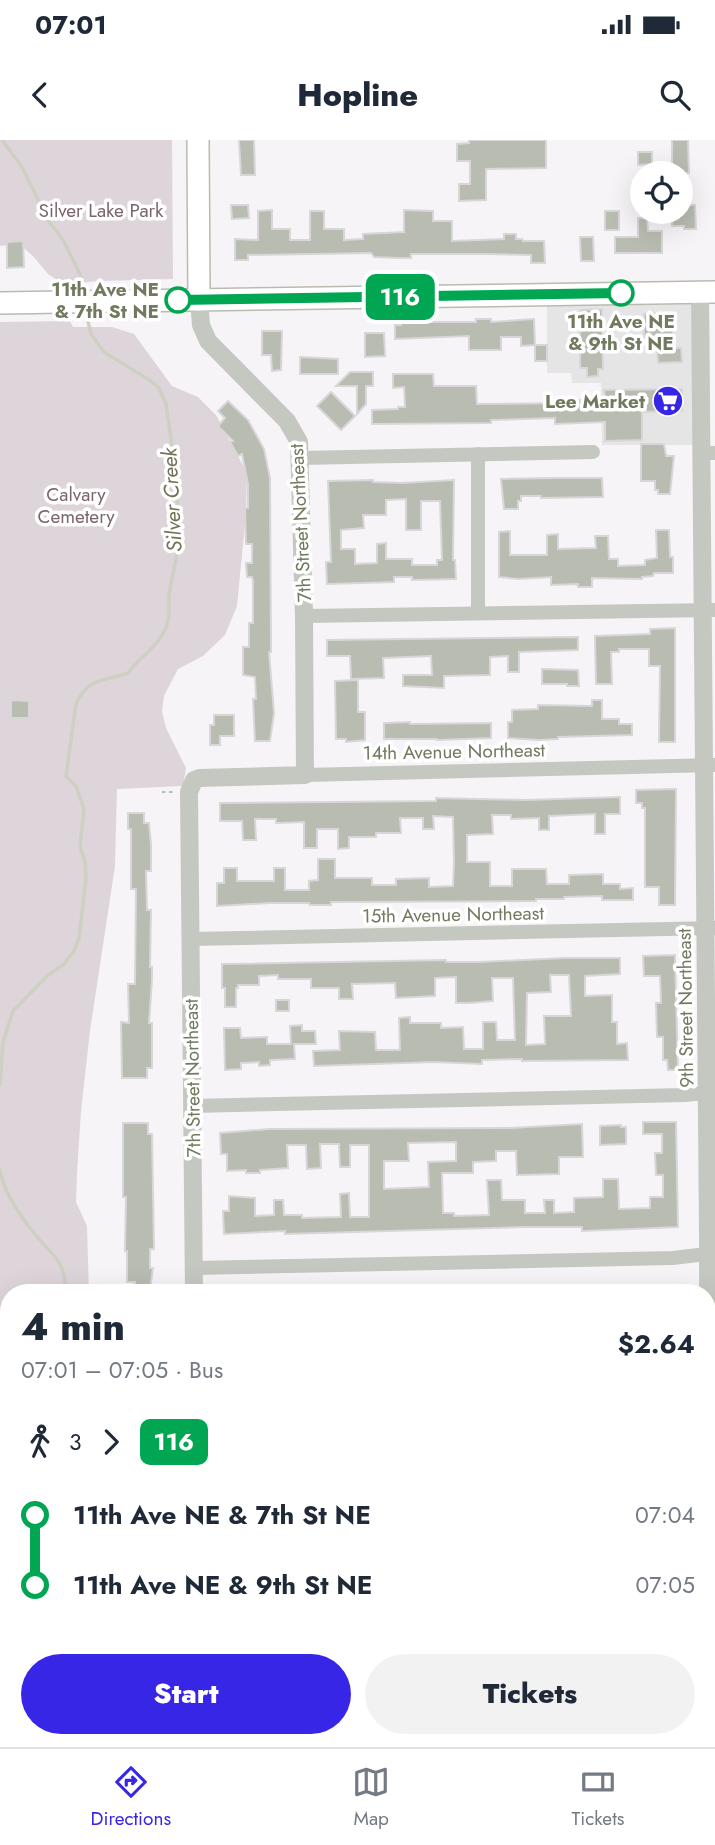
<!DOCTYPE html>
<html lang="en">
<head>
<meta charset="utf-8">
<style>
  :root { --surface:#fff; --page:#f2f2f3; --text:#1f2937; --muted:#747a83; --line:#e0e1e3; --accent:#3726e5 }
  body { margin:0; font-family:Jost,sans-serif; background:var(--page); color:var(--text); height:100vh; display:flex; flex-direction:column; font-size:26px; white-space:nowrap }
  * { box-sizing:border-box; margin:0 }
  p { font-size:23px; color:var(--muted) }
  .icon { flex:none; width:38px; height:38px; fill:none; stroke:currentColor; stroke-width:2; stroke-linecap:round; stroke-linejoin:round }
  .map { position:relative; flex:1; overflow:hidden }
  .sheet { position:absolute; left:0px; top:1144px; width:716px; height:464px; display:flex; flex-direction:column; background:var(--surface); border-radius:28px 28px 0 0; box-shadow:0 7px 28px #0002 }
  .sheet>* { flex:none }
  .badge { padding:0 14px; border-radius:10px; font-size:24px; line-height:46px }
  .buttons { position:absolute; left:630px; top:21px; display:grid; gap:14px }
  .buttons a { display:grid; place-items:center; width:63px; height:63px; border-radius:50%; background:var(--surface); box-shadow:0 7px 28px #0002; font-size:35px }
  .map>.badge { position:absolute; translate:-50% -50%; box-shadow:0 0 0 4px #fff }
  .legs { display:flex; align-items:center; gap:10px; height:77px; padding:0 21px; font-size:23px }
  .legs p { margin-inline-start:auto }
  .head { display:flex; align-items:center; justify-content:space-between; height:119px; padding:0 21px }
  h1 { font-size:38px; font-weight:800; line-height:52px }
  .primary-button { display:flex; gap:14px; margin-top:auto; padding:14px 21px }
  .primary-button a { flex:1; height:80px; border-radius:42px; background:var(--accent); color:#fff; font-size:28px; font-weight:800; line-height:80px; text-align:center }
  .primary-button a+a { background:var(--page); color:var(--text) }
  ul { padding:0 21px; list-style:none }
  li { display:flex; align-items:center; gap:24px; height:70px; font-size:26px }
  li i { display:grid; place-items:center; width:10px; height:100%; margin:0 9px; background:currentColor }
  li i::after { content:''; width:18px; height:18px; margin:-9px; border:5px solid; border-radius:50%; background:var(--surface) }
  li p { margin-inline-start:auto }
  li:first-child i { background:linear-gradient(#0000 50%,currentColor 0) }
  li:last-child i { background:linear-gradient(currentColor 50%,#0000 0) }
  .status { display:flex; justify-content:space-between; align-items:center; height:49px; padding:0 35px; background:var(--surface); direction:ltr }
  .status svg { height:19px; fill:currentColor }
  header { display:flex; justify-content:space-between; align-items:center; height:91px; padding:0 21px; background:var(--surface); font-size:32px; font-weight:800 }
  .menu { display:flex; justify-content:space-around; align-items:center; height:98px; border-top:2px solid var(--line); background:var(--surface); font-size:19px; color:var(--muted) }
  .menu a { display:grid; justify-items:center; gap:4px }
  .menu .current { color:var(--accent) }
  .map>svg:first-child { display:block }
  .built { fill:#e6e5e5 }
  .green { fill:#ded5da }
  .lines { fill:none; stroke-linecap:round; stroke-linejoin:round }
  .stream { stroke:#ced0c2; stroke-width:3.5 }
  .building { fill:#b9bcb0; stroke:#d8d6d8; stroke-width:2; fill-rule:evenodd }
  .secondary-casing { stroke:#b8bbb0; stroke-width:24 }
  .path { stroke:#babcb6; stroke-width:2; stroke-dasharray:3.5 3.5; stroke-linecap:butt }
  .minor { stroke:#c5c8c0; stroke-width:14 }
  .tertiary { stroke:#c5c8c0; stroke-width:18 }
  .secondary { stroke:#fff; stroke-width:21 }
  .line-1-casing { stroke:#fff; stroke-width:16 }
  .line-1 { stroke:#00a651; stroke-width:10 }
  .stop-1-dot { fill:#fff; stroke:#00a651; stroke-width:3.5 }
  .labels { text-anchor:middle; stroke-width:7; stroke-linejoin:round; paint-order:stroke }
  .park-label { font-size:19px; fill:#7c656d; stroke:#fff }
  .stop-label { font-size:19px; font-weight:bold; fill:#71795e; stroke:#fff; text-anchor:end }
  .poi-label { font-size:19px; font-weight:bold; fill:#71795e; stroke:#fff; text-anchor:end }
  .street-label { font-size:19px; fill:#71795e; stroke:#fff }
  .water-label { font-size:21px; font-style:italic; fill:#707357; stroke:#fff }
</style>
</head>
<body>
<div class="status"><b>07:01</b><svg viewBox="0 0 49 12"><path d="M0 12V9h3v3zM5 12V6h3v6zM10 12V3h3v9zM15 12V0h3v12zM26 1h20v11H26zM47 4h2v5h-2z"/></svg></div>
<header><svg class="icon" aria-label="back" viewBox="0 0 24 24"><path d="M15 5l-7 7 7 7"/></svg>Hopline<svg class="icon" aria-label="search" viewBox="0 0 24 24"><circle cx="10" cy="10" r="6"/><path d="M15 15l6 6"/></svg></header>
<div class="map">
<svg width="715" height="1607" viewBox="0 0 715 1607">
  <rect width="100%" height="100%" fill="#f7f4f7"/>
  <polygon class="built" points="709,162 710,305 602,305 601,243 572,243 571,233 547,233 547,163"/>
  <g class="green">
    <polygon points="0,0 172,0 173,139 101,141 63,144 48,134 33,116 19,104 0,106"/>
    <polygon points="70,181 73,187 112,187 134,194 172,246 198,257 216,275 247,333 246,374 237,466 225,495 203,516 178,529 164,556 162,571 166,588 186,628 183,646 117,649 115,726 90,891 81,971 77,1034 76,1062 87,1086 89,1153 9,1153 9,1600 700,1600 700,1607 0,1607 0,182"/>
  </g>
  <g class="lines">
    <g class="stream">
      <polyline points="2,0 22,27 48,80 63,100 81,136 84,154"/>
      <path d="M0,945L3,902L13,871L47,836L64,824L74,811L79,798L86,739L85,721L80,707L84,669L76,646L66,636L76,564C89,536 104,542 128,533C139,517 158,507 166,488C171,477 168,467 169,456C171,438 177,421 178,403C180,362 172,305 166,264L159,248L151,241L104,212L91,194L85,169"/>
      <path d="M0,1030C4,1053 19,1074 34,1093C53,1117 65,1118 66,1153"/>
      <polyline points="0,1297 9,1290"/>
    </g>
  </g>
  <g class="building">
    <polygon points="239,0 254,0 255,35 241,35"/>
    <polygon points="469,0 546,0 546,28 486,29 486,60 459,61 459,44 470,44 470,21 457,21 457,4 469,3"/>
    <polygon points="672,0 688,0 689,33 675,33 674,30 672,30"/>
    <polygon points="638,12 652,12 652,24 638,25"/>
    <polygon points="231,65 248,65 249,78 232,79"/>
    <polygon points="681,65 695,65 696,89 684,89 684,86 672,86 672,72 681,72"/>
    <polygon points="272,70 272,89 290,89 290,100 310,100 310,71 324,71 324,89 344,89 344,100 363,99 363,94 404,92 404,70 433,71 433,81 452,81 452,101 504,99 504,94 516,94 516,99 522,99 523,101 544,101 545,123 531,123 531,115 486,114 411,114 411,118 398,118 374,117 371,113 248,115 248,120 235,120 235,99 258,100 258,71"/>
    <rect x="605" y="71" width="14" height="19"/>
    <polygon points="638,78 647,78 648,91 662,91 662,113 615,113 615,97 638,97"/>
    <polygon points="580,97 593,97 594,121 581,121"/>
    <polygon points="23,101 24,127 7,128 7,102"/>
    <polygon points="602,169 603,229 598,229 598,236 587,237 587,228 580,228 580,170"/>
    <polygon points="673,173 673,208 681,208 682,222 658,223 656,198 644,198 644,174"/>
    <polygon points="476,179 491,179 491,182 534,179 535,205 521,206 521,197 501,197 501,210 469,210 469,196 395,199 395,185 401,185 401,182 476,182"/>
    <polygon points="262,191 282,191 281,230 272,231 271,215 262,215"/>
    <polygon points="365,193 384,193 385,216 365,217"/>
    <rect x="535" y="205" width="12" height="16"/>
    <polygon points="300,217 338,219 338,234 300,234"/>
    <polygon points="350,232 373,232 373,246 366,246 366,264 357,274 357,246 336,246"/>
    <polygon points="393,234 433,234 434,246 476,246 477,264 575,263 575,260 605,260 604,250 682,249 682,271 642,272 642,300 605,301 605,282 555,284 555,278 491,280 491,283 372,284 372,270 398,269 398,267 405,267 404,247 393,248"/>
    <polygon points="331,252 355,276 341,290 317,266"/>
    <polygon points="228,261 248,280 264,309 270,338 271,512 269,512 274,573 270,601 255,601 253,559 256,559 255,537 243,535 243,507 249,507 249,483 253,483 253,441 252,437 247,437 246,423 252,423 252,404 246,404 245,368 248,368 248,344 242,314 238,316 230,302 233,301 218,286 225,278 218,271"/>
    <polygon points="641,304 664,304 666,316 674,316 670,354 658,354 658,350 655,350 655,341 641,341"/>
    <polygon points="555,338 602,338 603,357 541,358 541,356 521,356 521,361 518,361 518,369 504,369 501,339"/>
    <path d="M373,340V342L402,343L454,340L453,420H455L456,439L412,440V437H394V442L327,444L326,422H331L328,341ZM406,359V390H421V361H440L442,420H437V425H412V419H386V403L377,404V423L355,424V409H341V390L364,388L363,375H386V360Z"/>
    <polygon points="656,390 669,390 670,417 673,417 673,433 654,433 653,436 642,437 642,439 592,438 592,447 578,447 578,444 551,445 551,437 519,439 499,437 499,392 510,391 510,415 547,415 547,395 558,394 558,409 596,408 595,396 608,396 609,419 618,419 618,426 645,425 645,420 657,418"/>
    <polygon points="675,488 675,602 659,602 660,526 649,526 649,509 619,509 619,512 611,512 612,544 596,544 595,496 650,494 650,489"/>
    <polygon points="578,497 578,510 519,512 519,532 508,532 508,516 490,517 490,535 444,536 444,548 403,546 403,535 432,535 431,516 383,518 384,538 351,539 350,516 327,516 327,500"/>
    <polygon points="542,529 578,530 579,546 567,546 567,544 542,544"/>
    <polygon points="358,540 358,572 365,572 365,600 346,602 346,599 336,599 335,541"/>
    <polygon points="11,560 29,561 29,578 11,578"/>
    <polygon points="592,560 602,560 602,579 619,579 619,584 632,584 632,595 558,597 558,599 539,600 508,598 508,582 512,582 512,570 538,569 538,565 592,566"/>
    <polygon points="214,575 234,575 234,596 220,596 220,605 210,605 210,585 214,585"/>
    <polygon points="410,582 410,584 491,583 491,598 437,600 437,599 384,599 384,583"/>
    <polygon points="676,649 675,765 659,765 659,747 645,747 645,668 642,668 642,663 636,663 636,650"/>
    <polygon points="620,657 620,674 605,674 605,694 595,694 595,674 549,676 549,690 539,690 539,678 511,679 511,675 492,675 493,694 467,695 467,722 490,722 490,746 512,746 512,729 546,729 547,744 569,744 569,735 603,734 603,744 620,744 620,749 633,748 633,760 602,760 602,756 564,757 564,759 536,759 536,761 331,762 331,765 310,765 309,763 270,763 217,766 217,743 224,743 224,728 237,728 237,741 274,741 274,728 285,728 285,750 309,750 309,741 318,740 318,719 335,719 335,738 372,738 372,745 396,745 396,739 429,738 429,747 453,746 454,723 453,677 433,676 434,689 423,689 423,678 400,678 401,693 376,693 376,697 349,697 349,708 338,709 338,689 317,689 317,708 304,708 304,682 276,683 276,679 255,679 256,700 243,700 242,681 220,681 220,663 436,661 436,658 526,660"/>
    <polygon points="128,673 144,673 144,683 149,683 151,705 151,731 146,731 147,770 151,770 150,827 152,827 152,840 149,883 152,883 152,928 147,928 147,938 122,938 121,882 129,883 128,844 135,844 136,749 131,749 131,689 128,689"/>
    <polygon points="675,815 678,930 668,930 667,920 663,920 663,897 657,897 656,863 661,863 660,836 644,836 643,816"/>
    <path d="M564,818H620V834L585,836V856L612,855V882H617V904L627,903L628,920L522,921V919L482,920V924L434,922L314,926L313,911L340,910L339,891L375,892L376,910H400L399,878L410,877V883H441V888L463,887L464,909H483V882H496L497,900H515L513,838H492L493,861L469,863H456V837L435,838V856L396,858L395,843L352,844L353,859H339V848H311V839H278V835L259,836V845H238V848H236V867H225V848H222V824L446,820V822H479ZM550,835H569L571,876H544L545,904L526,905L527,853L551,852Z"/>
    <rect x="276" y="860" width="13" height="11"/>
    <polygon points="302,885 302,891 315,891 316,904 294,904 295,919 270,920 270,925 259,926 259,922 241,923 241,929 225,930 224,888 240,888 241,898 267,897 267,904 291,904 290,886"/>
    <path d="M643,982H676L678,1087L582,1091V1087H524L285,1094V1091L224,1094L223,1071H229V1056L255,1058V1076L274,1075V1060H283L284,1075H302V1078L341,1077L340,1054L349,1053L350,1077H369V1005H350V1027H340L339,1004H320L321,1028L307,1029L306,1005H287L288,1028L260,1030V1033H246V1030L227,1031V1014H221L220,993L270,989L511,988L582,984L583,1017H559V1034L517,1035L516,1011H496V1021L473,1022V1033H442L443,1073H454V1076L489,1075L487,1040H501L502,1060H525V1073H545L544,1060H554V1073L574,1072V1058L603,1057V1039H618L619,1069L650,1068V1057H663V1035H656L655,1013H662V994H643ZM456,1002V1021L428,1022L429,1047L384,1049V1021H409L408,1003Z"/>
    <polygon points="123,983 148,983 148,994 152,994 154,1109 150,1109 150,1128 153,1128 150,1150 135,1150 135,1142 127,1142 127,1111 125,1111 126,1057 123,1057"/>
    <polygon points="621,985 621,987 626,987 626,1004 600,1005 600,986"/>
  </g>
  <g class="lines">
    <g class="secondary-casing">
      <g id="secondary">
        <polyline points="198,0 199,160"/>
        <polyline points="0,163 715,152"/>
      </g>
    </g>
    <g class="path">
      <polyline points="162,652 175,652"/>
      <polyline points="13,1607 18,1600"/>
      <polyline points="460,1607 481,1600"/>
    </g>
    <g class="minor">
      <polyline points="701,313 715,313"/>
      <polyline points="478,314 478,472"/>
      <polyline points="301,318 593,312"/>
      <polyline points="304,476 715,470"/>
      <polyline points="305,635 715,625"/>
      <polyline points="191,799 715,788"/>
      <polyline points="192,966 685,955 715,952"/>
      <polyline points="194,1128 673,1118 715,1113"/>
    </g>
    <g class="tertiary">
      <polyline points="700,152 708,1097 709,1584"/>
      <polyline points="194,1153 189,652 194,640 199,638 305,635 304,476 299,302 287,281 208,201 201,185 199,160"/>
    </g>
    <use href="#secondary" class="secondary"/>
  </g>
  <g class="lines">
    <g class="line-1-casing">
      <polyline id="line-1" points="178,160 621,153"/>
    </g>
    <use href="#line-1" class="line-1"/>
  </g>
  <defs>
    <g id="supermarket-disc" transform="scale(1.575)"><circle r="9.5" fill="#3726e5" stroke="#fff"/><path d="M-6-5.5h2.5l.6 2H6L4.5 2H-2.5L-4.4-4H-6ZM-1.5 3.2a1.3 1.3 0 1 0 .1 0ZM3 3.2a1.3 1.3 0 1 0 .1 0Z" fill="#fff"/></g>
  </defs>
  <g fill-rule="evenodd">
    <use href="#supermarket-disc" x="668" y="261"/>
  </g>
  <g class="stop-1-dot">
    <circle cx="621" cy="153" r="12"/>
    <circle cx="178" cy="160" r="12"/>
  </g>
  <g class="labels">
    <g class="park-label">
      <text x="101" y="77">Silver Lake Park</text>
      <text x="76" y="361">Calvary<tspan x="76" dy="22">Cemetery</tspan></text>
    </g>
    <g class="stop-label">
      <text x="159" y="156">11th Ave NE<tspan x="159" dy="22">&amp; 7th St NE</tspan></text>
      <text x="621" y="188" text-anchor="middle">11th Ave NE<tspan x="621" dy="22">&amp; 9th St NE</tspan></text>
    </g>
    <g class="poi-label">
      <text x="645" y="268">Lee Market</text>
    </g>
    <g class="street-label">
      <text transform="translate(300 383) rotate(-93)" y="7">7th Street Northeast</text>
      <text transform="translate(454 611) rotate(-1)" y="7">14th Avenue Northeast</text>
      <text transform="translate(453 774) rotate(-1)" y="7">15th Avenue Northeast</text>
      <text transform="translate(685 868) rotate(-91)" y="7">9th Street Northeast</text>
      <text transform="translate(192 938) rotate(-91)" y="7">7th Street Northeast</text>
    </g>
    <g class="water-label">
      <text transform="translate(172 360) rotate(-93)" y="7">Silver Creek</text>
    </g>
  </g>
</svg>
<div class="buttons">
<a><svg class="icon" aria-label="locate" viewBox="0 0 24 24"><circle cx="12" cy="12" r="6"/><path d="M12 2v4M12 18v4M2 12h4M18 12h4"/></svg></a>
</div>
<b class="badge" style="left:400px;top:157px;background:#00a651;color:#fff">116</b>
<section class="sheet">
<div class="head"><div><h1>4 min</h1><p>07:01 – 07:05 · Bus</p></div><b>$2.64</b></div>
<div class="legs"><svg class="icon" aria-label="walk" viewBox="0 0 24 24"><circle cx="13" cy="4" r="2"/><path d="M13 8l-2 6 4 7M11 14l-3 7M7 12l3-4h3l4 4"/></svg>3<svg class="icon" aria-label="forward" viewBox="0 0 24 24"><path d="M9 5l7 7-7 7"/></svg><b class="badge" style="background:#00a651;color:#fff">116</b></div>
<ul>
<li><i style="color:#00a651"></i><b>11th Ave NE &amp; 7th St NE</b><p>07:04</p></li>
<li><i style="color:#00a651"></i><b>11th Ave NE &amp; 9th St NE</b><p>07:05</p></li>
</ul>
<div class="primary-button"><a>Start</a><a>Tickets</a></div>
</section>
</div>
<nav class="menu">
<a class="current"><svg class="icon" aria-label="directions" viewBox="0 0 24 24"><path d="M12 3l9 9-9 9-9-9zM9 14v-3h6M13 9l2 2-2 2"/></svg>Directions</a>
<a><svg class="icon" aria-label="map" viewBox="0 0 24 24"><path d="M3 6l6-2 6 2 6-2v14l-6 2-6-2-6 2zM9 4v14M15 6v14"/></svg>Map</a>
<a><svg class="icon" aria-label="tickets" viewBox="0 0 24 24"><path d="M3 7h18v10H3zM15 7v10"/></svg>Tickets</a>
</nav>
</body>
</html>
